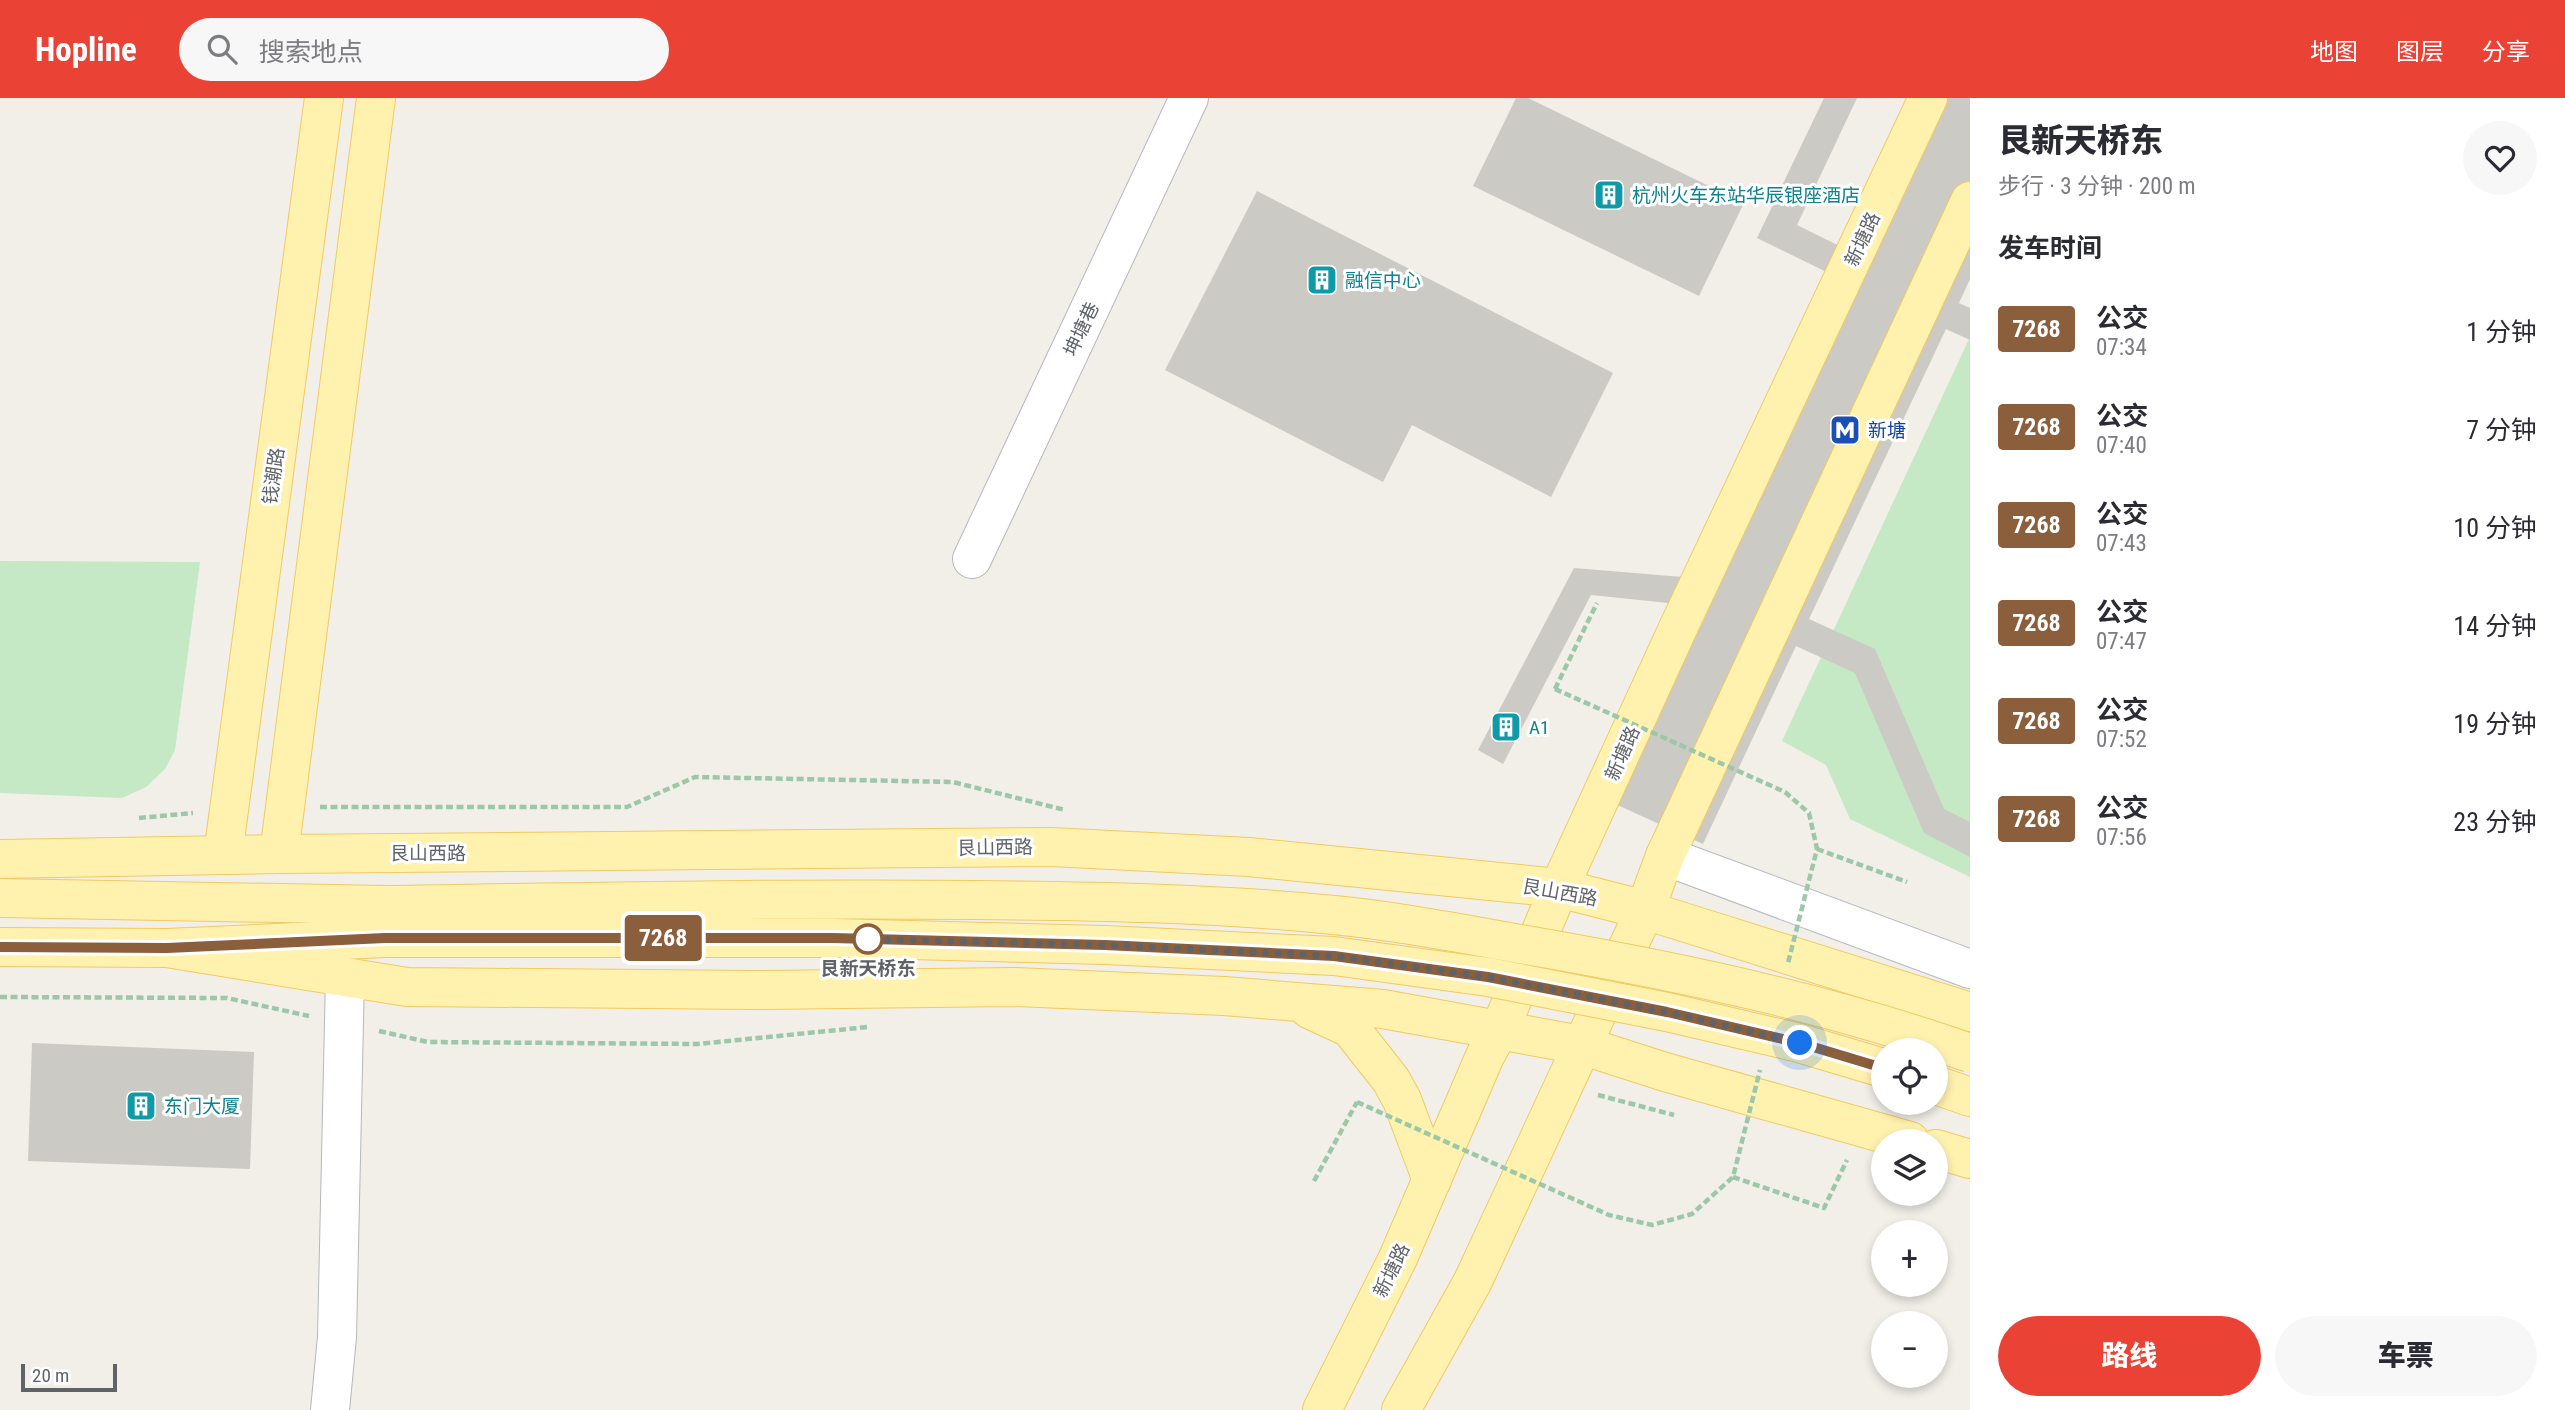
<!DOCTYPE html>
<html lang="zh">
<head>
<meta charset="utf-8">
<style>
  :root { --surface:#fff; --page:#f7f7f7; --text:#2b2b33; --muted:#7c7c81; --accent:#ea4335 }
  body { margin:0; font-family:"Roboto Condensed","Noto Sans SC",sans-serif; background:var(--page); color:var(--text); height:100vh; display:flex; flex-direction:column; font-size:26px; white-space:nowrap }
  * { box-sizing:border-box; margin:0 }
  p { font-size:23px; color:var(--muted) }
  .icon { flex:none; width:38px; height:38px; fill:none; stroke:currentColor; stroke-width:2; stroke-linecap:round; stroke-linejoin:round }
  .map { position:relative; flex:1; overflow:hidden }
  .details { display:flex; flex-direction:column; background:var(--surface); width:595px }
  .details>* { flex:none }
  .badge { padding:0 14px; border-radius:5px; font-size:24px; line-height:46px }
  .controls { position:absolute; left:1871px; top:940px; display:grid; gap:14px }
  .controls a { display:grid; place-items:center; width:77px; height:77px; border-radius:50%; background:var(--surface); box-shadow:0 4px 10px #0003; font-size:35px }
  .scale { position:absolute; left:21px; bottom:18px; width:96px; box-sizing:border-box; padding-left:7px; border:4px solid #5f6368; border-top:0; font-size:19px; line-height:24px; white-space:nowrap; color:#5f6368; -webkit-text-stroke:5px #fff; paint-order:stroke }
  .you { position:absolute; width:35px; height:35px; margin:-18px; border:5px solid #fff; border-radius:50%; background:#1a73e8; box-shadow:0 0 0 10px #1a73e833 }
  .map>.badge { position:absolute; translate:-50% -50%; box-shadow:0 0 0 4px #fff }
  h2 { padding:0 28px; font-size:26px; line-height:63px }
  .round { display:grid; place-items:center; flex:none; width:74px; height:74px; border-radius:37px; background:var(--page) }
  .head { display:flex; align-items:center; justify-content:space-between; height:119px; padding:0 28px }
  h1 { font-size:33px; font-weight:800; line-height:52px }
  .primary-button { display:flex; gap:14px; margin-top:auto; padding:14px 28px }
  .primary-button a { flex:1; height:80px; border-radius:42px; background:var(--accent); color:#fff; font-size:28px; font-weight:800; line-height:80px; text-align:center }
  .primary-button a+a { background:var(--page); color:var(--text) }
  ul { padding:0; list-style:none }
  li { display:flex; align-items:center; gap:21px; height:98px; padding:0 28px }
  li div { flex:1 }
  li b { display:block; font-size:26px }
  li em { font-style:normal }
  li .badge { min-width:77px; font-weight:700; text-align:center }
  header { display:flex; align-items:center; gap:42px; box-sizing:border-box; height:98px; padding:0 35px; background:var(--accent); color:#fff }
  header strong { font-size:33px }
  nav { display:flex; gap:38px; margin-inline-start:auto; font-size:24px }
  .search { width:490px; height:63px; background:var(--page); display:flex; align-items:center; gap:18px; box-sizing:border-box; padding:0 24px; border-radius:38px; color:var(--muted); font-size:26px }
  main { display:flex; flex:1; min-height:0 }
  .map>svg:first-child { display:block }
  .green { fill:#c5e8c5 }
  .building { fill:#cccac5 }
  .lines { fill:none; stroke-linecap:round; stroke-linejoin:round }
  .minor-casing { stroke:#b5b8bc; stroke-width:40 }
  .major-casing { stroke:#f2c960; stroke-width:40 }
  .path { stroke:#9cc7a9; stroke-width:4.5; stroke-dasharray:7 3.5; stroke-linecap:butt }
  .minor { stroke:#fff; stroke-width:38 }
  .major { stroke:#fff2af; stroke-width:38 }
  .major-bridge-casing { stroke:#f2c960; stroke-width:40; stroke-linecap:butt }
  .path-bridge { stroke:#9cc7a9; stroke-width:4.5; stroke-dasharray:7 3.5; stroke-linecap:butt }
  .major-bridge { stroke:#fff2af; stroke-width:38 }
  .line-casing { stroke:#fff; stroke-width:16 }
  .line { stroke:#8b5e3c; stroke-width:10 }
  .walk { stroke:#5f6368; stroke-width:7; stroke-dasharray:0 12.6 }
  .stop-dot { fill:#fff; stroke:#8b5e3c; stroke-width:3.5 }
  .labels { text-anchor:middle; stroke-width:6; stroke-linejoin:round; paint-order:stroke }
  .culture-label { font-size:19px; fill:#0d838f; stroke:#fff; text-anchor:start }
  .street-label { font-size:19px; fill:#5f6368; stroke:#fff }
  .transit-label { font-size:19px; fill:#164399; stroke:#fff; text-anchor:start }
  .stop-label { font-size:19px; font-weight:bold; fill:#5f6368; stroke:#fff }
</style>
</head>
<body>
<header>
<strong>Hopline</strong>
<div class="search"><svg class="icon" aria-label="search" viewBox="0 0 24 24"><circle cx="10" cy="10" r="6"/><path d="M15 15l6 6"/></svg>搜索地点</div>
<nav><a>地图</a><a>图层</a><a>分享</a></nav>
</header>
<main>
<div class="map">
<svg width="1970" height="1312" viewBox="0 0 1970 1312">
  <rect width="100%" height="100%" fill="#f1efe8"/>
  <g class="green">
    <polygon points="1970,239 1970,779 1850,721 1826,667 1782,643"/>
    <polygon points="0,463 200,464 175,652 165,671 146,689 122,700 0,695"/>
  </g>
  <g class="building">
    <polygon points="1516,0 1528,0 1744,105 1699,198 1473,88"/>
    <polygon points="1824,0 1857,0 1797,127 1868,162 1944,0 1970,0 1970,181 1959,205 1970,210 1970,242 1946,231 1809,521 1875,551 1944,711 1970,724 1970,759 1924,735 1855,575 1796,548 1703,746 1613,705 1707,509 1591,497 1503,666 1478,652 1574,470 1719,482 1855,188 1757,140"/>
    <polygon points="1257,93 1613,275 1551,399 1412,327 1383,384 1165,272"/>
    <polygon points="32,945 254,954 250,1071 28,1063"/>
  </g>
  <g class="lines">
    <g class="minor-casing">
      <g id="minor">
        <polyline points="972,461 1189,0"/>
        <polyline points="1665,758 1970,871"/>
        <polyline points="330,1312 337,1239 345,879"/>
      </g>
    </g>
    <g class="major-casing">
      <g id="major">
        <polyline points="279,756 376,0"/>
        <polyline points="223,757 324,0"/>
        <polyline points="0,761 279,756 1051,749 1249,759 1559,790 1645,812 1970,914"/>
        <polyline points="0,800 385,807"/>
        <polyline points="0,849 167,850 385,840"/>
        <polyline points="167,850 407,889 756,892 1014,889 1224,898 1383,911 1581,947 1665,974 1910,1043"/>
        <polyline points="1309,911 1350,930 1391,982 1402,1002 1432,1082"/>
        <polyline points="1936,987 1970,999"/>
        <polyline points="1936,1051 1970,1061"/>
        <polyline points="1322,1312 1398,1160 1485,958 1500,931 1559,790 1679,528 1928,0"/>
        <polyline points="1401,1312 1473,1183 1645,812 1665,758 1970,103"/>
      </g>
    </g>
    <g class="path">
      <polyline points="1555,591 1597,505"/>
      <polyline points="320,709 627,709 695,679 953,684 1065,712"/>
      <polyline points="139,720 193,715"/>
      <polyline points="1817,751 1907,784"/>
      <polyline points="0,899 227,900 309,918"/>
      <polyline points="379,933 428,944 698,946 868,929"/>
      <polyline points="1598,997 1674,1017"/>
      <polyline points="1733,1079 1824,1110 1847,1062"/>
      <polyline points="1314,1083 1357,1004"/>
    </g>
    <use href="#minor" class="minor"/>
    <use href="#major" class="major"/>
    <g class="major-bridge-casing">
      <g id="major-bridge">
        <path d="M385,807C581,804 777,800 973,802C1093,803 1214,805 1334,817C1406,824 1478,839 1549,851C1695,877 1830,906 1970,955"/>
        <polyline points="385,840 832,840 1105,847 1334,858 1488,879 1667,914 1799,945 1883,970"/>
      </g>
    </g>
    <g class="path-bridge">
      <polyline points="1555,591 1785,694 1809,715 1817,751 1788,865"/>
      <polyline points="1357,1004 1609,1117 1652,1127 1692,1116 1733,1079 1760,972"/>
    </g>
    <use href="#major-bridge" class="major-bridge"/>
  </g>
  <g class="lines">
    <g class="line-casing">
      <polyline id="line" points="0,849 167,850 385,840 832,840 1105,847 1334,858 1488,879 1667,914 1800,945 1883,970"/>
    </g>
    <use href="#line" class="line"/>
    <polyline class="walk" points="868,841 859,841 1105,847 1334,858 1488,879 1667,914 1800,945"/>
  </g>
  <defs>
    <g id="building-square" transform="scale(1.575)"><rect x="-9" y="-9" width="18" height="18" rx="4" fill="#0f9aa8" stroke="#fff"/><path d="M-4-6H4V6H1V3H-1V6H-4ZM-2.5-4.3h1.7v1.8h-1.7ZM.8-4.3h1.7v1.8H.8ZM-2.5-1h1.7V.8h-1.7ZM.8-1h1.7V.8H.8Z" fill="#fff"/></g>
    <g id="metro-square" transform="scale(1.575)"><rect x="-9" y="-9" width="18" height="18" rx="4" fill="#1a4fb4" stroke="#fff"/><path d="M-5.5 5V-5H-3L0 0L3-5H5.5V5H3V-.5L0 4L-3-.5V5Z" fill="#fff"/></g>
  </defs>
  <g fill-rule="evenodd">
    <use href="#building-square" x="1609" y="97"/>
    <use href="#building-square" x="1322" y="182"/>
    <use href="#metro-square" x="1845" y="332"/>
    <use href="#building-square" x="1506" y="629"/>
    <use href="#building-square" x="141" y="1008"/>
  </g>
  <circle class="stop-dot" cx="868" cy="841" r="14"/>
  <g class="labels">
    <g class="culture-label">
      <text x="1632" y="104">杭州火车东站华辰银座酒店</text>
      <text x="1345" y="189">融信中心</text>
      <text x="1529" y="636">A1</text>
      <text x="164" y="1015">东门大厦</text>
    </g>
    <g class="street-label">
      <text transform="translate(1862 141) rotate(-65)" y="7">新塘路</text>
      <text transform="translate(1081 231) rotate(-65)" y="7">坤塘巷</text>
      <text transform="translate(273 378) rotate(-82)" y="7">钱潮路</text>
      <text transform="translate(1622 655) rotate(-66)" y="7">新塘路</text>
      <text transform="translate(995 749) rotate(-1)" y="7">艮山西路</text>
      <text x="428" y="762">艮山西路</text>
      <text transform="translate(1560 794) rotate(10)" y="7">艮山西路</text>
      <text transform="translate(1391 1172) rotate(-64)" y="7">新塘路</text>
    </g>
    <g class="transit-label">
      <text x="1868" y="339">新塘</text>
    </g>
    <g class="stop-label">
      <text x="868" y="877">艮新天桥东</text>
    </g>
  </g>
</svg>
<div class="controls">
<a><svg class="icon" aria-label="locate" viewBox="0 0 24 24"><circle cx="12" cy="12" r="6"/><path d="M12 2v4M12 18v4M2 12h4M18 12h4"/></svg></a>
<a><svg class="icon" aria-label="layers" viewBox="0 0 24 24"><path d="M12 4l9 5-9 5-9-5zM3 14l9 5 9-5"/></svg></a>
<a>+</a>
<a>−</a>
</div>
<div class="scale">20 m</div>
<div class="you" style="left:1800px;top:945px"></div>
<b class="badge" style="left:663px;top:840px;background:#8b5e3c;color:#fff">7268</b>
</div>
<section class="details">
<div class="head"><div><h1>艮新天桥东</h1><p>步行 · 3 分钟 · 200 m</p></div><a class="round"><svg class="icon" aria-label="heart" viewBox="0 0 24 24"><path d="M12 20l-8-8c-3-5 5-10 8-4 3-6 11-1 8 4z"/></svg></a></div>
<h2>发车时间</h2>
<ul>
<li><span class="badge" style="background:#8b5e3c;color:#fff">7268</span><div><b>公交</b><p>07:34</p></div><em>1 分钟</em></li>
<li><span class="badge" style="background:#8b5e3c;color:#fff">7268</span><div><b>公交</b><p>07:40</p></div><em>7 分钟</em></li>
<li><span class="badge" style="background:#8b5e3c;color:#fff">7268</span><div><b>公交</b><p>07:43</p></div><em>10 分钟</em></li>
<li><span class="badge" style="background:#8b5e3c;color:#fff">7268</span><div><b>公交</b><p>07:47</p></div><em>14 分钟</em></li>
<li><span class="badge" style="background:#8b5e3c;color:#fff">7268</span><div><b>公交</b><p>07:52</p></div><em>19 分钟</em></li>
<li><span class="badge" style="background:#8b5e3c;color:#fff">7268</span><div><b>公交</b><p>07:56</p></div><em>23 分钟</em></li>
</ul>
<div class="primary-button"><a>路线</a><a>车票</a></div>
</section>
</main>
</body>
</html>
